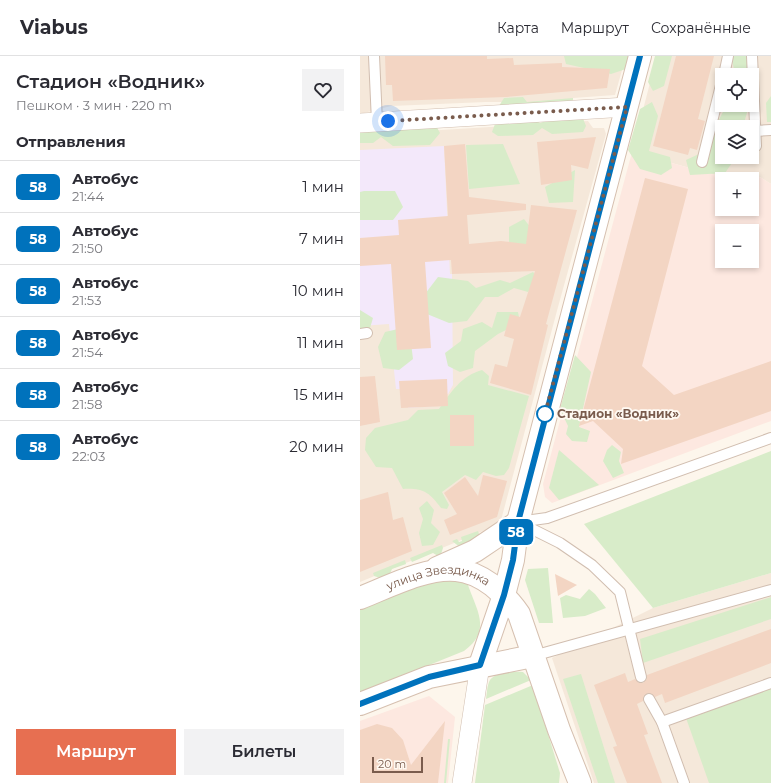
<!DOCTYPE html>
<html lang="ru">
<head>
<meta charset="utf-8">
<style>
  :root { --surface:#fff; --page:#f2f2f3; --text:#2b2b33; --muted:#7c7c81; --line:#e1e1e2; --accent:#e76f51 }
  body { margin:0; font-family:Montserrat,sans-serif; background:var(--page); color:var(--text); height:100vh; display:flex; flex-direction:column; font-size:15px; white-space:nowrap }
  * { box-sizing:border-box; margin:0 }
  p { font-size:13px; color:var(--muted) }
  .icon { flex:none; width:22px; height:22px; fill:none; stroke:currentColor; stroke-width:2; stroke-linecap:round; stroke-linejoin:round }
  .map { position:relative; flex:1; overflow:hidden }
  .side { display:flex; flex-direction:column; background:var(--surface); width:360px }
  .side>* { flex:none }
  .badge { padding:0 8px; border-radius:6px; font-size:14px; line-height:26px }
  .controls { position:absolute; left:355px; top:12px; display:grid; gap:8px }
  .controls a { display:grid; place-items:center; width:44px; height:44px; border-radius:0px; background:var(--surface); box-shadow:0 2px 6px #0003; font-size:20px }
  .scale { position:absolute; left:12px; bottom:10px; width:51px; box-sizing:border-box; padding-left:4px; border:2px solid #7a5c4d; border-top:0; font-size:11px; line-height:14px; white-space:nowrap; color:#7a5c4d; -webkit-text-stroke:3px #fffaf3; paint-order:stroke }
  .you { position:absolute; width:20px; height:20px; margin:-10px; border:3px solid #fff; border-radius:50%; background:#1a73e8; box-shadow:0 0 0 6px #1a73e833 }
  .map>.badge { position:absolute; translate:-50% -50%; box-shadow:0 0 0 2px #fff }
  h2 { padding:0 16px; font-size:15px; line-height:36px }
  .round { display:grid; place-items:center; flex:none; width:42px; height:42px; border-radius:0px; background:var(--page) }
  .overview { display:flex; align-items:center; justify-content:space-between; height:68px; padding:0 16px }
  h1 { font-size:19px; font-weight:600; line-height:30px }
  .action { display:flex; gap:8px; margin-top:auto; padding:8px 16px }
  .action a { flex:1; height:46px; border-radius:0px; background:var(--accent); color:#fff; font-size:16px; font-weight:600; line-height:46px; text-align:center }
  .action a+a { background:var(--page); color:var(--text) }
  ul { padding:0; list-style:none }
  li { display:flex; align-items:center; gap:12px; height:52px; padding:0 16px; border-top:1px solid var(--line) }
  li div { flex:1 }
  li b { display:block; font-size:15px }
  li em { font-style:normal }
  li .badge { min-width:44px; font-weight:700; text-align:center }
  header { display:flex; align-items:center; gap:24px; box-sizing:border-box; height:56px; padding:0 20px; background:var(--surface); border-bottom:1px solid var(--line) }
  header strong { font-size:19px }
  nav { display:flex; gap:22px; margin-inline-start:auto; font-size:14px }
  main { display:flex; flex:1; min-height:0 }
  .map>svg:first-child { display:block }
  .residential { fill:#f5e8da; fill-rule:evenodd }
  .commercial { fill:#fde8e0; fill-rule:evenodd }
  .education { fill:#f3e8fa }
  .green { fill:#d8ecc9 }
  .building { fill:#f3d5c3 }
  .lines { fill:none; stroke-linecap:round; stroke-linejoin:round }
  .lane-casing { stroke:#d1beb0; stroke-width:12 }
  .street-casing { stroke:#d1beb0; stroke-width:20 }
  .secondary-casing { stroke:#d6c0b0; stroke-width:24 }
  .lane { stroke:#fff; stroke-width:10 }
  .street { stroke:#fff; stroke-width:19 }
  .secondary { stroke:#fff; stroke-width:22 }
  .line-casing { stroke:#fff; stroke-width:9 }
  .line { stroke:#0072bc; stroke-width:6 }
  .walk { stroke:#7a5c4d; stroke-width:4; stroke-dasharray:0 7.2 }
  .stop-dot { fill:#fff; stroke:#0072bc; stroke-width:2 }
  .labels { text-anchor:middle; stroke-width:3.5; stroke-linejoin:round; paint-order:stroke }
  .stop-label { font-size:12px; font-weight:bold; fill:#7a5c4d; stroke:#fffaf3; text-anchor:start }
  .street-label { font-size:12px; fill:#7a5c4d; stroke:#fffaf3 }
</style>
</head>
<body>
<header>
<strong>Viabus</strong>
<nav><a>Карта</a><a>Маршрут</a><a>Сохранённые</a></nav>
</header>
<main>
<section class="side">
<div class="overview"><div><h1>Стадион «Водник»</h1><p>Пешком · 3 мин · 220 m</p></div><a class="round"><svg class="icon" aria-label="heart" viewBox="0 0 24 24"><path d="M12 20l-8-8c-3-5 5-10 8-4 3-6 11-1 8 4z"/></svg></a></div>
<h2>Отправления</h2>
<ul>
<li><span class="badge" style="background:#0072bc;color:#fff">58</span><div><b>Автобус</b><p>21:44</p></div><em>1 мин</em></li>
<li><span class="badge" style="background:#0072bc;color:#fff">58</span><div><b>Автобус</b><p>21:50</p></div><em>7 мин</em></li>
<li><span class="badge" style="background:#0072bc;color:#fff">58</span><div><b>Автобус</b><p>21:53</p></div><em>10 мин</em></li>
<li><span class="badge" style="background:#0072bc;color:#fff">58</span><div><b>Автобус</b><p>21:54</p></div><em>11 мин</em></li>
<li><span class="badge" style="background:#0072bc;color:#fff">58</span><div><b>Автобус</b><p>21:58</p></div><em>15 мин</em></li>
<li><span class="badge" style="background:#0072bc;color:#fff">58</span><div><b>Автобус</b><p>22:03</p></div><em>20 мин</em></li>
</ul>
<div class="action"><a>Маршрут</a><a>Билеты</a></div>
</section>
<div class="map">
<svg width="411" height="727" viewBox="0 0 411 727">
  <rect width="100%" height="100%" fill="#fdf6ec"/>
  <g class="residential">
    <polygon points="0,0 266,0 255,39 213,42 213,46 126,46 31,50 0,58"/>
    <path d="M297,0H411V128L400,121L355,119L272,96ZM362,19H392V49H362ZM362,71H392V101H362Z"/>
    <polygon points="228,65 233,72 244,72 246,78 198,251 140,468 0,526 0,79"/>
    <polygon points="411,517 411,727 234,727 192,602 293,552"/>
  </g>
  <g class="commercial">
    <path d="M272,96L355,119L400,121L411,128V365L192,447L185,441L183,428ZM362,123H392V153H362ZM362,175H392V205H362Z"/>
    <polygon points="69,640 95,661 88,727 0,727 0,665"/>
  </g>
  <polygon class="education" points="84,90 90,218 92,218 93,329 88,338 74,338 74,350 48,352 47,333 36,333 29,268 0,270 0,94"/>
  <g class="green">
    <polygon points="204,0 270,0 266,13 251,18 206,8"/>
    <polygon points="295,0 312,0 304,30 293,35 288,26"/>
    <polygon points="371,0 393,0 389,19 370,19 374,13"/>
    <polygon points="411,40 411,66 407,66 406,47"/>
    <polygon points="163,41 167,46 213,42 213,46 139,50 144,42"/>
    <polygon points="292,46 298,60 289,95 310,101 312,112 301,119 280,113 268,94 280,53"/>
    <polygon points="364,49 389,49 383,71 362,71 362,101 376,101 365,117 330,119 326,104 341,97 363,56"/>
    <polygon points="222,60 226,70 223,76 192,78 182,72 173,79 138,80 132,76 135,68 173,63 180,67 192,63"/>
    <polygon points="74,66 80,77 70,89 33,90 21,81 13,87 0,87 0,70"/>
    <polygon points="143,88 160,128 109,133 106,89"/>
    <polygon points="215,114 213,146 189,147 185,131"/>
    <polygon points="4,135 35,135 43,151 33,164 0,164 0,136"/>
    <polygon points="164,163 171,172 169,191 149,191 149,171"/>
    <polygon points="173,216 180,224 168,236 154,232 138,241 125,241 107,265 89,267 67,258 65,238 78,221 108,225 116,232 140,224 150,227"/>
    <polygon points="0,254 13,262 10,272 0,274"/>
    <polygon points="137,256 158,256 160,267 138,278 115,295 113,312 100,316 88,310 85,297 101,285 103,273 122,266 132,272"/>
    <polygon points="38,273 51,287 53,303 39,314 23,312 18,291 25,276"/>
    <polygon points="215,299 231,316 219,371 230,375 227,386 212,385 206,378 208,370 200,353"/>
    <path d="M122,314L129,320L128,329L169,340L149,412L144,419L136,420L123,416L116,424L105,419L82,436L89,449L87,453L81,452C69,436 63,432 43,433L32,412L16,411L5,394L6,382L15,372L48,364L58,354L79,353C91,336 101,320 122,314Z"/>
    <polygon points="252,389 261,396 259,405 264,417 253,422 243,405 247,394"/>
    <polygon points="199,394 239,429 199,444 189,432"/>
    <polygon points="411,395 411,517 293,552 224,468"/>
    <polygon points="67,445 74,454 71,467 80,476 73,489 62,490 59,477 63,463 59,452"/>
    <polygon points="118,475 120,481 101,492 92,485 97,483 99,486 102,485 101,481"/>
    <polygon points="82,489 83,492 81,498 78,500 73,497 52,506 50,502"/>
    <polygon points="45,504 46,508 32,513 29,520 20,522 14,520 13,517"/>
    <polygon points="188,512 193,567 179,567 165,524 168,513"/>
    <path d="M83,518L107,526C116,554 133,574 104,595L0,637V551Z"/>
    <polygon points="229,533 235,538 246,552 225,560 203,562 200,542 206,539 220,543"/>
    <polygon points="411,541 411,563 283,607 280,583"/>
    <path d="M163,616L171,624L126,643C127,637 127,629 130,624C136,616 155,615 163,616Z"/>
    <polygon points="221,618 255,727 238,727 203,623"/>
    <polygon points="173,629 200,717 199,727 115,727 125,649"/>
    <polygon points="411,629 411,727 349,727 326,662"/>
    <polygon points="88,683 90,683 86,727 84,727"/>
  </g>
  <g class="building">
    <polygon points="25,0 127,0 127,3 153,2 154,9 202,7 202,11 250,13 247,32 146,41 33,45 32,29 26,29"/>
    <polygon points="316,0 354,0 338,63 345,65 337,94 330,92 328,99 293,90"/>
    <polygon points="236,81 228,113 211,109 212,124 181,129 177,86"/>
    <polygon points="105,88 109,141 166,148 166,154 107,159 109,188 141,185 166,188 171,149 217,154 186,268 188,269 171,339 130,327 135,308 147,311 154,283 144,280 150,258 160,261 175,215 92,218 91,204 65,206 71,292 37,294 31,208 0,210 0,182 39,179 38,164 88,160 84,90"/>
    <polygon points="285,122 328,133 282,310 314,339 411,305 411,355 261,408 263,393 233,365 219,370"/>
    <polygon points="15,320 20,366 0,370 0,321"/>
    <polygon points="87,323 88,350 41,352 39,325"/>
    <rect x="90" y="359" width="24" height="31"/>
    <polygon points="123,419 147,425 137,461 90,479 84,464 97,458 84,437 105,421 118,440"/>
    <polygon points="28,436 33,464 43,461 52,495 0,516 0,444"/>
    <polygon points="195,518 217,529 198,540"/>
    <polygon points="411,573 411,607 305,647 302,638 295,641 289,637 284,639 283,645 277,648 288,678 284,679 302,727 267,727 253,691 257,690 234,629 265,617 268,626 275,623 279,627 283,627 287,623 287,619"/>
    <polygon points="85,665 78,727 0,727 0,674 17,668 32,672 43,684 51,709"/>
  </g>
  <g class="lines">
    <g class="lane-casing">
      <g id="lane">
        <polyline points="14,0 17,66"/>
        <polyline points="392,0 396,90"/>
        <polyline points="364,19 368,0"/>
        <polyline points="395,75 411,74"/>
        <polyline points="342,106 362,25"/>
        <polyline points="0,278 7,277"/>
        <polyline points="158,466 187,462 411,382"/>
        <polyline points="158,466 200,487 232,509 260,536 281,621"/>
        <polyline points="173,600 411,534"/>
        <polyline points="289,643 302,666 324,727"/>
        <polyline points="302,666 411,627"/>
      </g>
    </g>
    <g class="street-casing">
      <g id="street">
        <polyline points="0,67 267,51"/>
        <polyline points="102,727 120,609"/>
      </g>
    </g>
    <g class="secondary-casing">
      <g id="secondary">
        <polyline points="77,512 115,495 158,466"/>
        <path id="s1" d="M0,542C28,531 66,511 96,514C110,515 121,521 132,529C143,538 151,546 159,558L199,674L220,727"/>
        <polyline points="120,609 144,539 153,504 158,466 280,0"/>
        <polyline points="0,648 69,621 173,600"/>
      </g>
    </g>
    <use href="#lane" class="lane"/>
    <use href="#street" class="street"/>
    <use href="#secondary" class="secondary"/>
  </g>
  <g class="lines">
    <g class="line-casing">
      <polyline id="line" points="0,648 69,621 120,609 144,539 153,504 158,466 280,0"/>
    </g>
    <use href="#line" class="line"/>
    <polyline class="walk" points="28,65 267,51 185,358"/>
  </g>
  <circle class="stop-dot" cx="185" cy="358" r="8"/>
  <g class="labels">
    <g class="stop-label">
      <text x="197" y="362">Стадион «Водник»</text>
    </g>
    <g class="street-label">
      <text dy="4" stroke="none"><textPath href="#s1" startOffset="83">улица Звездинка</textPath></text>
    </g>
  </g>
</svg>
<div class="controls">
<a><svg class="icon" aria-label="locate" viewBox="0 0 24 24"><circle cx="12" cy="12" r="6"/><path d="M12 2v4M12 18v4M2 12h4M18 12h4"/></svg></a>
<a><svg class="icon" aria-label="layers" viewBox="0 0 24 24"><path d="M12 4l9 5-9 5-9-5zM3 14l9 5 9-5"/></svg></a>
<a>+</a>
<a>−</a>
</div>
<div class="scale">20 m</div>
<div class="you" style="left:28px;top:65px"></div>
<b class="badge" style="left:156px;top:476px;background:#0072bc;color:#fff">58</b>
</div>
</main>
</body>
</html>
